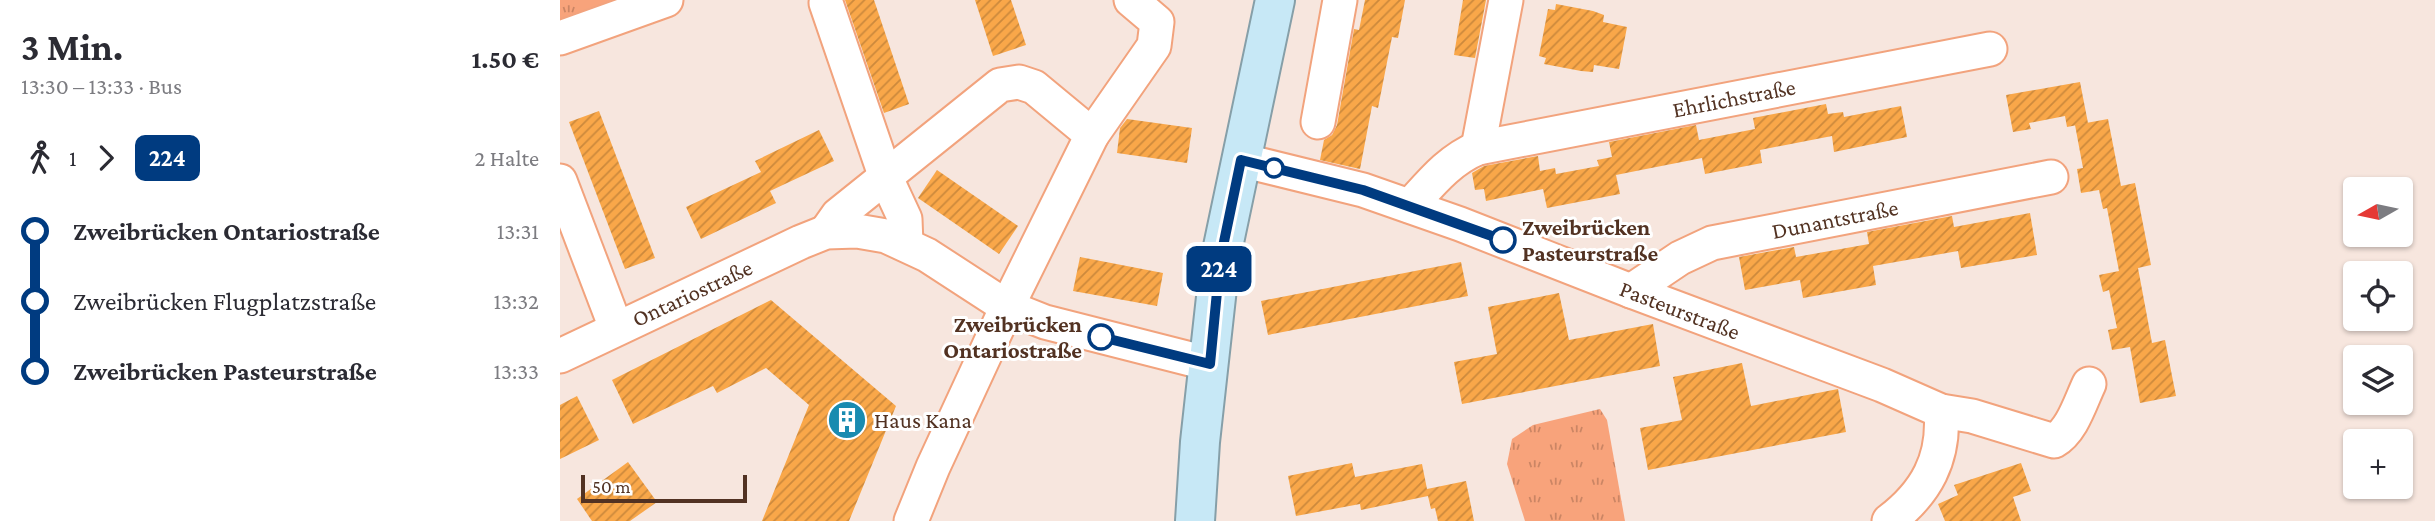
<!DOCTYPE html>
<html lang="de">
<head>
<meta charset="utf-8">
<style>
  :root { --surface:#fff; --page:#f7f7f7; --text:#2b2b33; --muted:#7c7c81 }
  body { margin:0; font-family:"Crimson Pro",serif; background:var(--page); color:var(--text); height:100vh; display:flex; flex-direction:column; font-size:26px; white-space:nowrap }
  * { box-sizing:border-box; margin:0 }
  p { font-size:23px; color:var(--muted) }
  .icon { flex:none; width:38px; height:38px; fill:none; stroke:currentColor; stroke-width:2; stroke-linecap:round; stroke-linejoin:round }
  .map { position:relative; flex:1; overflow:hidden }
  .side { display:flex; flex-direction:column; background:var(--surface); width:560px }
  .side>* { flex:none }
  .badge { padding:0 14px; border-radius:10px; font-size:24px; line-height:46px }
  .needle { width:46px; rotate:261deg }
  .buttons { position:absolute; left:1783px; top:177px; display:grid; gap:14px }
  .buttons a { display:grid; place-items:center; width:70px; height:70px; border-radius:7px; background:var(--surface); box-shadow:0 2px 5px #0004; font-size:35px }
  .scale { position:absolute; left:21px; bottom:18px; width:166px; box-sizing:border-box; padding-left:7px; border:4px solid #523222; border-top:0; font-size:19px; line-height:24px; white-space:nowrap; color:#523222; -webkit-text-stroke:5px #fff; paint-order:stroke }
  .map>.badge { position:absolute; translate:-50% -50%; box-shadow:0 0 0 4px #fff }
  .legs { display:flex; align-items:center; gap:10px; height:77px; padding:0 21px; font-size:23px }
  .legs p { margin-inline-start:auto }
  .head { display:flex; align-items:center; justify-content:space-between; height:119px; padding:0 21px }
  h1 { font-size:38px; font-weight:700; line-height:52px }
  ul { padding:0 21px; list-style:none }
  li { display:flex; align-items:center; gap:24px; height:70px; font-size:26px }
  li i { display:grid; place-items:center; width:10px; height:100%; margin:0 9px; background:currentColor }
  li i::after { content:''; width:18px; height:18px; margin:-9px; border:5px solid; border-radius:50%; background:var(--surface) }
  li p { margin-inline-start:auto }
  li:first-child i { background:linear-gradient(#0000 50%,currentColor 0) }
  li:last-child i { background:linear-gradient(currentColor 50%,#0000 0) }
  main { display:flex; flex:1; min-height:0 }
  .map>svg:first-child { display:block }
  .grass { fill:url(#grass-tufts) }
  .building { fill:url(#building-hatch) }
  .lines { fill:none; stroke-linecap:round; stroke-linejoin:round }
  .minor-casing { stroke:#f2a37d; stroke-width:37 }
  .major-casing { stroke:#869fa8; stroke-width:42 }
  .minor { stroke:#fff; stroke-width:33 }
  .major { stroke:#c7e8f6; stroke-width:38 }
  .line-1-casing { stroke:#fff; stroke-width:16 }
  .line-1 { stroke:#003b80; stroke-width:10 }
  .stop-1-dot { fill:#fff; stroke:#003b80; stroke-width:3.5 }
  .labels { text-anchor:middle; stroke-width:6; stroke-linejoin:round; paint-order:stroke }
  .street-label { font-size:23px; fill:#523222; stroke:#fff }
  .stop-label { font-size:23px; font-weight:bold; fill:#523222; stroke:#fff; text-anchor:start }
  .poi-label { font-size:23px; fill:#523222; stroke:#fff; text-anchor:start }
</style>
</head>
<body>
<main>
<section class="side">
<div class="head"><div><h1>3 Min.</h1><p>13:30 – 13:33 · Bus</p></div><b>1.50 €</b></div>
<div class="legs"><svg class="icon" aria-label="walk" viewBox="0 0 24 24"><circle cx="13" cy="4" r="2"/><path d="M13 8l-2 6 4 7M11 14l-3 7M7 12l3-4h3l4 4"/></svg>1<svg class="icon" aria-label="forward" viewBox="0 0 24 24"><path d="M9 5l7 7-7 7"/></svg><b class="badge" style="background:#003b80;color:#fff">224</b><p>2 Halte</p></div>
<ul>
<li><i style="color:#003b80"></i><b>Zweibrücken Ontariostraße</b><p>13:31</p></li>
<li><i style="color:#003b80"></i><span>Zweibrücken Flugplatzstraße</span><p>13:32</p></li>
<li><i style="color:#003b80"></i><b>Zweibrücken Pasteurstraße</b><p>13:33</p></li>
</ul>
</section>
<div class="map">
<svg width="1875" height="521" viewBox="0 0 1875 521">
  <defs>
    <pattern id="grass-tufts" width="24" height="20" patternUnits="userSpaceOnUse" patternTransform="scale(1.75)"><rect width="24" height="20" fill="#f8a37b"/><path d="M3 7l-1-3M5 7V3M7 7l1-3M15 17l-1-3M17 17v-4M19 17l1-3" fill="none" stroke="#cb8564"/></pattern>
    <pattern id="building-hatch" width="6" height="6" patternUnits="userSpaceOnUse" patternTransform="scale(1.75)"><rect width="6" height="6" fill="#f9a749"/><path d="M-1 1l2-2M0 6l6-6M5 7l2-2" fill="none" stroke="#cc893c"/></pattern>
  </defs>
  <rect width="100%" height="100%" fill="#f7e6de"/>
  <g class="grass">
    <polygon points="0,0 53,0 0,20"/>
    <polygon points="1040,409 1047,420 1065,521 965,521 947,464 952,439 973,425"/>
  </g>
  <g class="building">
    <polygon points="285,0 314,0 349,104 324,113"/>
    <polygon points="415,0 451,0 466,45 433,56"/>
    <polygon points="805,0 845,0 838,38 832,37 818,108 812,106 800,169 760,160 764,140 772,135 777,125 794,29 799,30"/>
    <polygon points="903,0 926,0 915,58 894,55"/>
    <polygon points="996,4 1033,11 1044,15 1043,22 1067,27 1059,69 1034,65 1033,72 1021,71 984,64 986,58 979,56 988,9 995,10"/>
    <polygon points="1520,82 1528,123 1507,127 1505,116 1469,123 1471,129 1453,132 1446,95"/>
    <polygon points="1266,104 1268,114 1283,112 1284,117 1341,106 1347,137 1274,152 1272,136 1200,150 1202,163 1145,174 1142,158 1081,170 1056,175 1060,194 987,208 983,189 926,201 924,189 915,190 912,173 924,166 978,156 980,171 995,168 996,174 1039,166 1037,160 1052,157 1049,142 1136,125 1139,140 1195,129 1193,118"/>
    <polygon points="39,111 95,258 65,269 9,122"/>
    <polygon points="567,119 632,128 627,163 557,153 560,128"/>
    <polygon points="1548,119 1561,186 1575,183 1591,265 1578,268 1592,343 1605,340 1616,396 1580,403 1570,347 1552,350 1548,330 1557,328 1549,290 1543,292 1539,275 1559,271 1547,208 1543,209 1539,190 1521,193 1517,169 1523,168 1515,125"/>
    <polygon points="259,130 274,161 210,191 216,203 141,239 126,207 201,172 195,161"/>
    <polygon points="377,170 458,226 439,254 358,198"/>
    <polygon points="1470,213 1477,255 1401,268 1398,251 1313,266 1316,285 1243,298 1240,280 1185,290 1179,257 1234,247 1236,257 1309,244 1307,232 1392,216 1394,227"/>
    <polygon points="520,257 603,273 597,306 513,291"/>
    <polygon points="901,262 908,296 708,335 701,301"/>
    <polygon points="999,293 1009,340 1093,324 1100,366 902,404 894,362 937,354 928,307"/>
    <polygon points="211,300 336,406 289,521 202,521 249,405 206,368 157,393 153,386 73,424 52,380"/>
    <polygon points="1182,363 1191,406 1278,389 1286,432 1088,470 1080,428 1122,420 1113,377"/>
    <polygon points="17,396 39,440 0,459 0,405"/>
    <polygon points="68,462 97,502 70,521 32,521 17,499"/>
    <polygon points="792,463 795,477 862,464 867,489 906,481 914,521 878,521 875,508 871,509 868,496 801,510 800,504 736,516 728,476"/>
    <polygon points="1461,463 1471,491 1453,497 1461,521 1385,521 1378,504 1398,495 1394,485"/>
  </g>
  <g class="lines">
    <g class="minor-casing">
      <g id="minor">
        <polyline points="266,3 326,178 345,219 346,244"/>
        <polyline points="0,38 106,0"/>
        <polyline points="758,122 780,0"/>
        <polyline points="918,148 946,0"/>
        <path d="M681,160L803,190L900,224L1071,291L1322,385L1381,411L1412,416L1494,441C1512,431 1520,403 1529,384"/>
        <polyline points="0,181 56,328"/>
        <path d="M850,206C871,183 889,160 918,148L1430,49"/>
        <polyline points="266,232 278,215 440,85 459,82 474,87 532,135"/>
        <polyline points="1071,291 1120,258 1152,243 1491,177"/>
        <polyline points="0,356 241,242 266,232 297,231 326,236 367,255 447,307 485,322 650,364"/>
        <polyline points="351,521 373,467 447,307 532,135 594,46 597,22 571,0"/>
        <path d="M1329,521C1366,493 1385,459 1381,411"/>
      </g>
    </g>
    <g class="major-casing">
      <polyline id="major" points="635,521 640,442 660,261 715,0"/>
    </g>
    <use href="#minor" class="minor"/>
    <use href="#major" class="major"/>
  </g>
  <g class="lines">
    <g class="line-1-casing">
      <polyline id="line-1" points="541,337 650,364 660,261 681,160 803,190 943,240"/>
    </g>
    <use href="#line-1" class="line-1"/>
  </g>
  <defs>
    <g id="building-disc" transform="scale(2.0125)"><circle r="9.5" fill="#198bb0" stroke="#fff"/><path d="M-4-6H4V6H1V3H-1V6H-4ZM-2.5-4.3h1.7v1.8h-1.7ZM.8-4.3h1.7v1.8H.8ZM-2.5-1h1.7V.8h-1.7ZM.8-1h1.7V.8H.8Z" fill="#fff"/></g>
  </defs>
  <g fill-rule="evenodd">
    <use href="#building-disc" x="287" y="420"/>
  </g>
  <g class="stop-1-dot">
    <circle cx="714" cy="168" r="9"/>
    <circle cx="943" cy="240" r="12"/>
    <circle cx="541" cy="337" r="12"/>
  </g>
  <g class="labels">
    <g class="street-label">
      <text transform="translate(1174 98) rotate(-11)" y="8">Ehrlichstraße</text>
      <text transform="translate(1275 219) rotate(-11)" y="8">Dunantstraße</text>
      <text transform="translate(132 293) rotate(-25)" y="8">Ontariostraße</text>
      <text transform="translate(1120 310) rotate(21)" y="8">Pasteurstraße</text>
    </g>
    <g class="stop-label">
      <text x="962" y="235">Zweibrücken<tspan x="962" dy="26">Pasteurstraße</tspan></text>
      <text x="522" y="332" text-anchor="end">Zweibrücken<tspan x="522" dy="26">Ontariostraße</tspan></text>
    </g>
    <g class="poi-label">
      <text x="314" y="428">Haus Kana</text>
    </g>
  </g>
</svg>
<div class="buttons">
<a><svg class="needle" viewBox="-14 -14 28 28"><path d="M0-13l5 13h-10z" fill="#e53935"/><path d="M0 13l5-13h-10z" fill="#7c7c81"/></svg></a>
<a><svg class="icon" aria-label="locate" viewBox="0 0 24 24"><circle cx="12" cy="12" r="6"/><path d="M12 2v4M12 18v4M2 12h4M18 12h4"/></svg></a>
<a><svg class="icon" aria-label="layers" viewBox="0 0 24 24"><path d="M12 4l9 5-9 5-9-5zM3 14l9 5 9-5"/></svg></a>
<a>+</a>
</div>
<div class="scale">50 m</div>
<b class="badge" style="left:659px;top:269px;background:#003b80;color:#fff">224</b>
</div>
</main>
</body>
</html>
